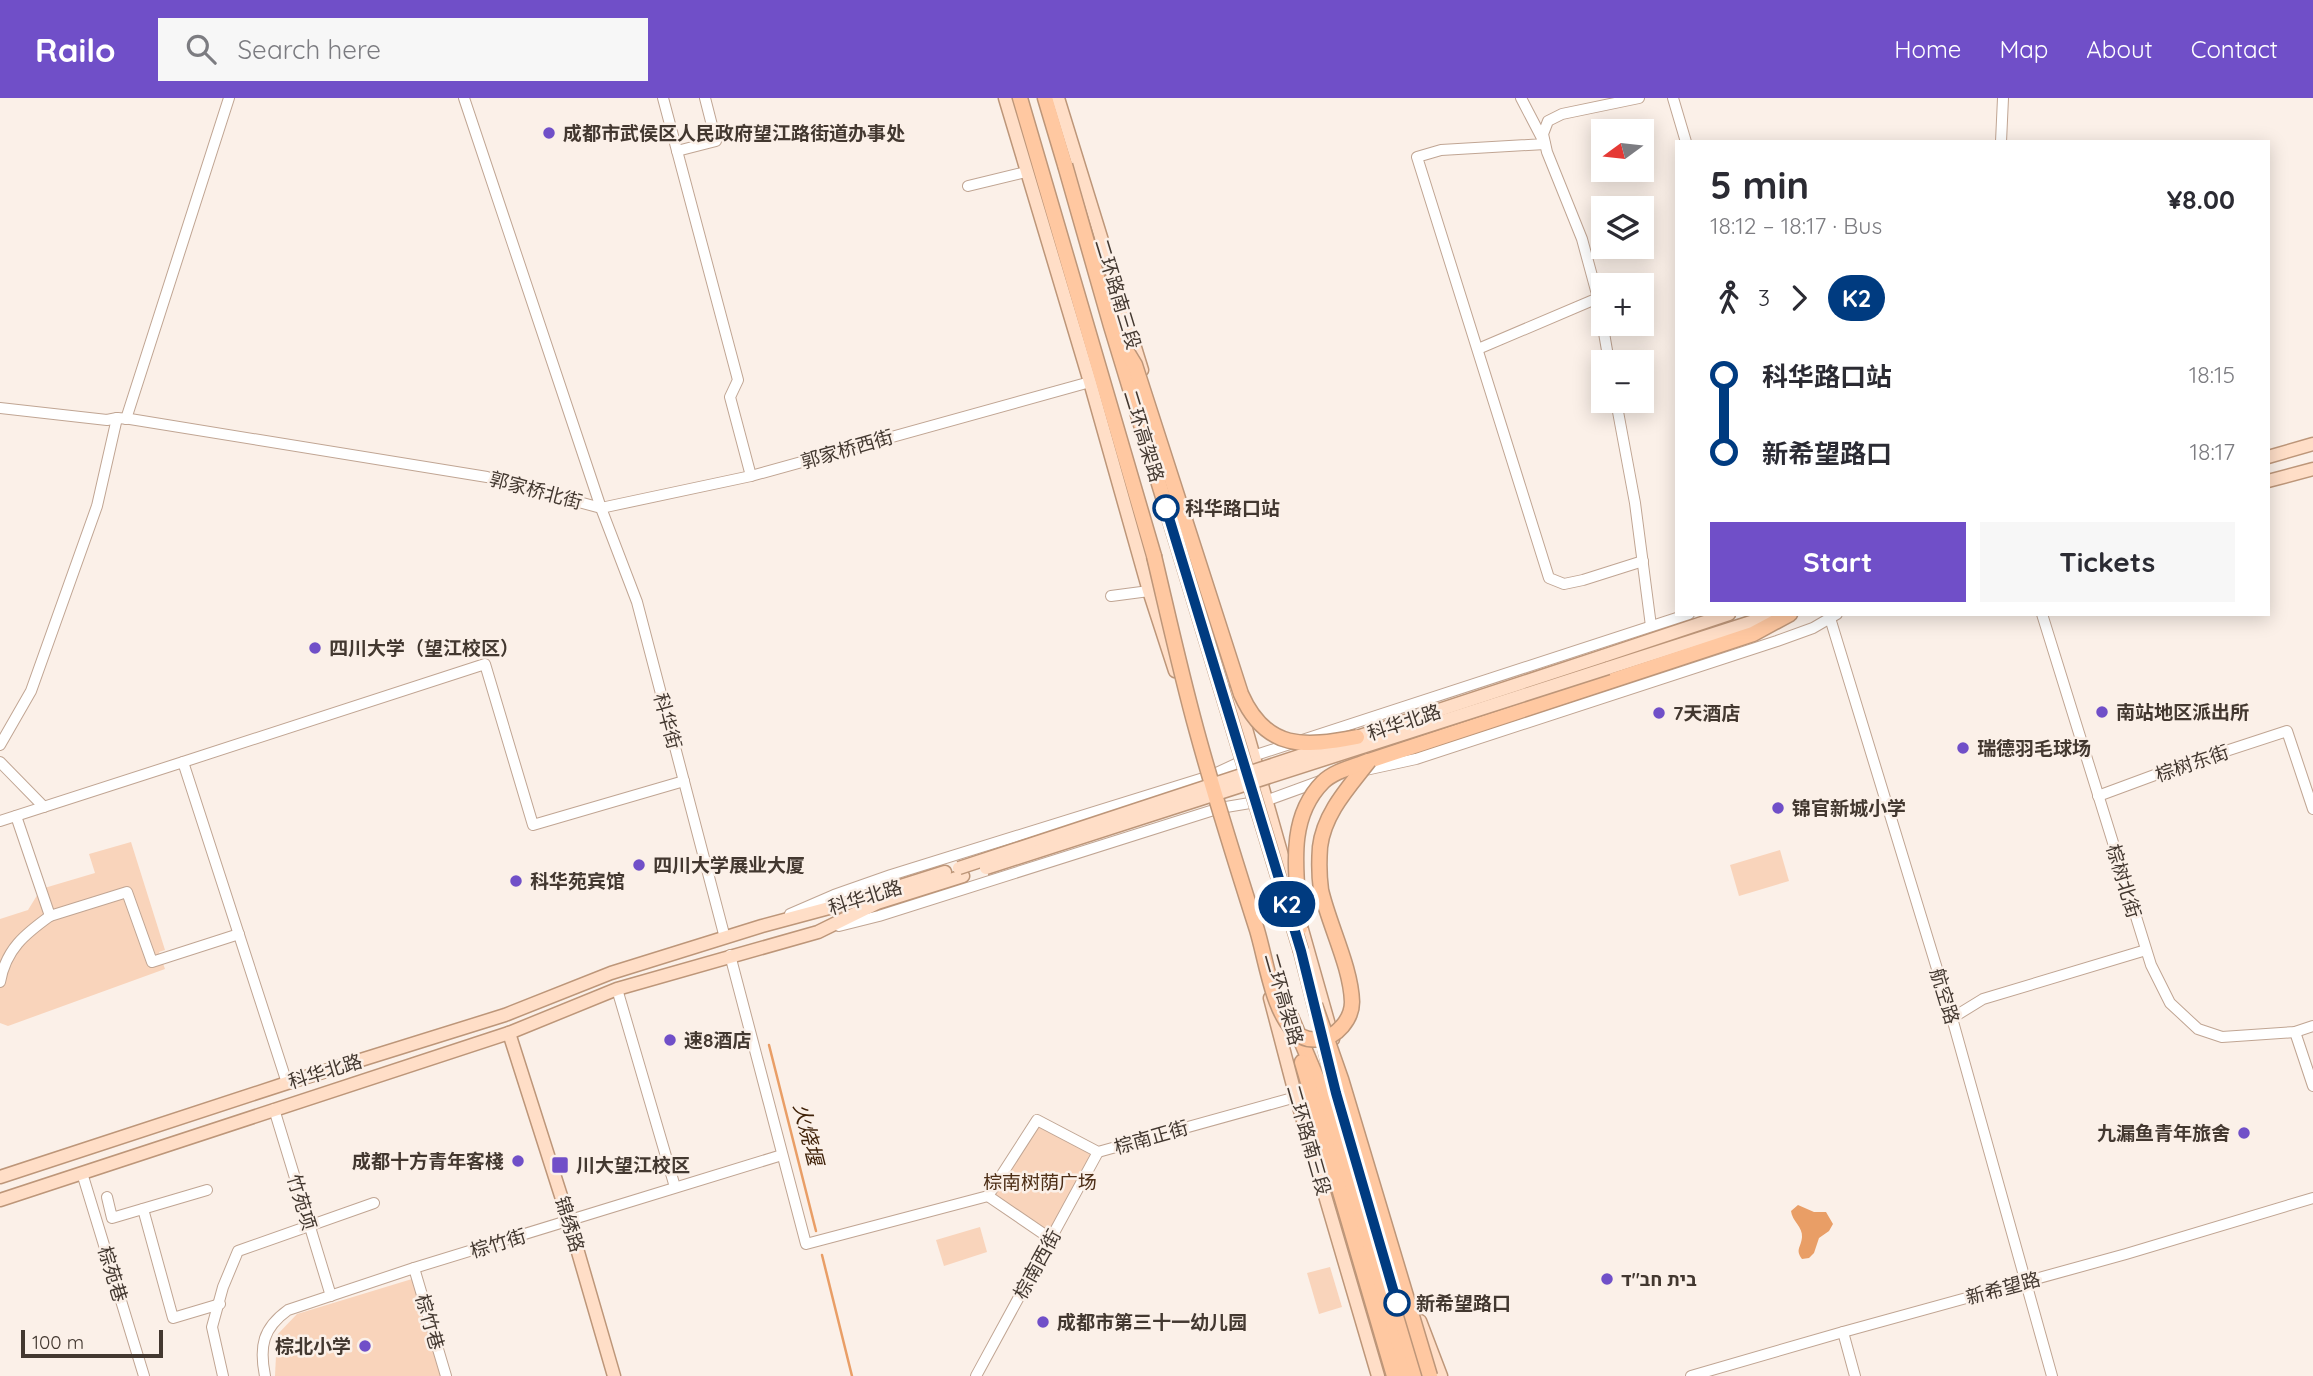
<!DOCTYPE html>
<html lang="en">
<head>
<meta charset="utf-8">
<style>
  :root { --surface:#fff; --page:#f7f7f7; --text:#2b2b33; --muted:#7c7c81; --accent:#704fc8 }
  body { margin:0; font-family:Quicksand,"Noto Sans SC",Heebo,sans-serif; background:var(--page); color:var(--text); height:100vh; display:flex; flex-direction:column; font-size:26px; white-space:nowrap }
  * { box-sizing:border-box; margin:0 }
  p { font-size:23px; color:var(--muted) }
  .icon { flex:none; width:38px; height:38px; fill:none; stroke:currentColor; stroke-width:2; stroke-linecap:round; stroke-linejoin:round }
  .map { position:relative; flex:1; overflow:hidden }
  .details { position:absolute; left:1675px; top:42px; width:595px; height:476px; display:flex; flex-direction:column; background:var(--surface); border-radius:0px; box-shadow:0 4px 18px #0003 }
  .details>* { flex:none }
  .badge { padding:0 14px; border-radius:23px; font-size:24px; line-height:46px }
  .needle { width:46px; rotate:255deg }
  .fabs { position:absolute; left:1591px; top:21px; display:grid; gap:14px }
  .fabs a { display:grid; place-items:center; width:63px; height:63px; border-radius:0px; background:var(--surface); box-shadow:0 4px 18px #0003; font-size:35px }
  .scale { position:absolute; left:21px; bottom:18px; width:142px; box-sizing:border-box; padding-left:7px; border:4px solid #433830; border-top:0; font-size:19px; line-height:24px; white-space:nowrap; color:#433830; -webkit-text-stroke:5px #fbf0e8; paint-order:stroke }
  .map>.badge { position:absolute; translate:-50% -50%; box-shadow:0 0 0 4px #fff }
  .legs { display:flex; align-items:center; gap:10px; height:77px; padding:0 35px; font-size:23px }
  .legs p { margin-inline-start:auto }
  .headline { display:flex; align-items:center; justify-content:space-between; height:119px; padding:0 35px }
  h1 { font-size:38px; font-weight:700; line-height:52px }
  .cta { display:flex; gap:14px; margin-top:auto; padding:14px 35px }
  .cta a { flex:1; height:80px; border-radius:0px; background:var(--accent); color:#fff; font-size:28px; font-weight:700; line-height:80px; text-align:center }
  .cta a+a { background:var(--page); color:var(--text) }
  ul { padding:0 35px; list-style:none }
  li { display:flex; align-items:center; gap:24px; height:77px; font-size:26px }
  li i { display:grid; place-items:center; width:10px; height:100%; margin:0 9px; background:currentColor }
  li i::after { content:''; width:18px; height:18px; margin:-9px; border:5px solid; border-radius:50%; background:var(--surface) }
  li p { margin-inline-start:auto }
  li:first-child i { background:linear-gradient(#0000 50%,currentColor 0) }
  li:last-child i { background:linear-gradient(currentColor 50%,#0000 0) }
  header { display:flex; align-items:center; gap:42px; box-sizing:border-box; height:98px; padding:0 35px; background:var(--accent); color:#fff }
  header strong { font-size:33px }
  nav { display:flex; gap:38px; margin-inline-start:auto; font-size:24px }
  .search { width:490px; height:63px; background:var(--page); display:flex; align-items:center; gap:18px; box-sizing:border-box; padding:0 24px; border-radius:0px; color:var(--muted); font-size:26px }
  .map>svg:first-child { display:block }
  .green { fill:#f9d4bb }
  .water { fill:#e99e66 }
  .lines { fill:none; stroke-linecap:round; stroke-linejoin:round }
  .stream { stroke:#e99e66; stroke-width:2.5 }
  .minor-casing { stroke:#c0a593; stroke-width:12 }
  .major-casing { stroke:#bd9679; stroke-width:15 }
  .highway-casing { stroke:#bd9679; stroke-width:17 }
  .minor { stroke:#fff; stroke-width:10 }
  .major { stroke:#ffdec7; stroke-width:12 }
  .highway { stroke:#ffc8a1; stroke-width:14 }
  .major-bridge-casing { stroke:#bd9679; stroke-width:15; stroke-linecap:butt }
  .highway-bridge-casing { stroke:#bd9679; stroke-width:17; stroke-linecap:butt }
  .major-bridge { stroke:#ffdec7; stroke-width:12 }
  .highway-bridge { stroke:#ffc8a1; stroke-width:14 }
  .line-1-casing { stroke:#fff; stroke-width:16 }
  .line-1 { stroke:#003b80; stroke-width:10 }
  .poi-dot { fill:#704fc8; stroke:#fbf0e8; stroke-width:2.5 }
  .stop-1-dot { fill:#fff; stroke:#003b80; stroke-width:3.5 }
  .labels { text-anchor:middle; stroke-width:5; stroke-linejoin:round; paint-order:stroke }
  .poi-label { font-size:19px; font-weight:bold; fill:#433830; stroke:#fbf0e8; text-anchor:start }
  .street-label { font-size:19px; fill:#433830; stroke:#fbf0e8 }
  .stop-label { font-size:19px; font-weight:bold; fill:#433830; stroke:#fbf0e8; text-anchor:start }
  .park-label { font-size:19px; fill:#4d2e16; stroke:#fbf0e8 }
  .water-label { font-size:21px; font-style:italic; fill:#402209; stroke:#fbf0e8 }
</style>
</head>
<body>
<header>
<strong>Railo</strong>
<div class="search"><svg class="icon" aria-label="search" viewBox="0 0 24 24"><circle cx="10" cy="10" r="6"/><path d="M15 15l6 6"/></svg>Search here</div>
<nav><a>Home</a><a>Map</a><a>About</a><a>Contact</a></nav>
</header>
<div class="map">
<svg width="2313" height="1278" viewBox="0 0 2313 1278">
  <rect width="100%" height="100%" fill="#fbf0e8"/>
  <g class="green">
    <polygon points="131,744 165,852 159,854 165,871 8,928 0,925 0,821 28,812 41,791 95,775 89,756"/>
    <polygon points="1780,752 1789,783 1739,798 1730,767"/>
    <polygon points="1037,1022 1098,1054 1051,1141 988,1098"/>
    <polygon points="980,1129 987,1154 944,1168 936,1142"/>
    <polygon points="1330,1169 1342,1209 1319,1216 1307,1175"/>
    <polygon points="412,1181 441,1278 275,1278 277,1237 297,1216"/>
  </g>
  <path class="water" d="M1798,1107L1814,1114H1826L1833,1126L1829,1133L1819,1140L1814,1155L1809,1160L1802,1161C1795,1151 1801,1150 1802,1139C1803,1129 1792,1123 1791,1113Z"/>
  <g class="lines">
    <g class="stream">
      <polyline points="769,947 816,1133"/>
      <polyline points="822,1157 852,1278"/>
    </g>
    <g class="minor-casing">
      <g id="minor">
        <polyline points="464,0 601,410 637,504 725,840"/>
        <polyline points="663,0 738,282 730,299 751,378"/>
        <polyline points="1521,0 1545,46 1441,52 1417,59 1549,480 1564,486 1583,482 1643,463"/>
        <polyline points="1673,0 1686,44"/>
        <polyline points="2001,44 2003,0"/>
        <polyline points="677,53 716,43 705,0"/>
        <polyline points="968,88 1026,74"/>
        <polyline points="1478,251 1598,200"/>
        <polyline points="1609,264 1598,200 1582,141 1547,54 1543,36 1548,23 1562,16 1639,0"/>
        <polyline points="1616,303 1635,405 1651,528"/>
        <polyline points="0,310 107,322 117,320 130,321 487,379 601,410 751,378 1090,284"/>
        <polyline points="126,321 229,0"/>
        <polyline points="1111,498 1149,493"/>
        <polyline points="2042,516 2151,867 2170,905 2198,931 2222,939 2295,934 2313,928"/>
        <polyline points="1830,520 1952,920 2052,1278"/>
        <polyline points="0,647 31,593 97,408 117,320"/>
        <polyline points="0,664 44,709"/>
        <polyline points="183,664 485,566 533,727 684,683"/>
        <polyline points="1361,673 1416,661 1777,543 1813,530 1837,516"/>
        <polyline points="2098,698 2171,671 2287,633 2313,711"/>
        <polyline points="16,718 50,818 127,794 152,864 239,836"/>
        <polyline points="0,723 183,664 287,985"/>
        <polyline points="790,816 834,797 891,777 1210,678 1253,658 1689,516"/>
        <polyline points="839,828 879,818 1220,710 1268,702 1323,682"/>
        <polyline points="730,857 806,1146 988,1098 1037,1022 1098,1054 1296,999"/>
        <path d="M0,884C6,851 25,836 50,818"/>
        <polyline points="617,891 675,1089"/>
        <polyline points="1952,920 1983,901 2146,852"/>
        <polyline points="2295,934 2313,988"/>
        <polyline points="274,1011 331,1198"/>
        <polyline points="82,1075 144,1278"/>
        <polyline points="988,1098 1051,1141"/>
        <polyline points="107,1099 112,1120 207,1092"/>
        <polyline points="143,1111 173,1220 220,1206"/>
        <polyline points="414,1170 446,1278"/>
        <polyline points="1843,1234 1855,1278"/>
        <polyline points="223,1278 212,1229 223,1189 238,1153 374,1105"/>
        <path d="M265,1278C259,1248 263,1230 288,1212L414,1170L782,1057"/>
        <polyline points="976,1278 1098,1054"/>
        <polyline points="1691,1278 1843,1234 2126,1156 2313,1100"/>
      </g>
    </g>
    <g class="major-casing">
      <g id="major">
        <polyline points="1005,0 1090,284 1149,493 1175,573"/>
        <polyline points="1058,0 1142,272"/>
        <polyline points="2268,359 2313,346"/>
        <polyline points="2268,383 2313,371"/>
        <polyline points="1603,558 1729,516"/>
        <polyline points="1608,570 1776,516"/>
        <polyline points="1235,592 1294,800"/>
        <polyline points="1299,821 1333,941"/>
        <polyline points="1270,900 1296,999 1378,1278"/>
        <polyline points="509,935 569,1123 614,1278"/>
        <polyline points="0,1079 287,985 505,917 611,875 762,828 844,806 945,774"/>
        <polyline points="0,1102 509,935 617,891 818,834 877,805 963,778"/>
        <polyline points="1420,1223 1441,1278"/>
      </g>
    </g>
    <g class="highway-casing">
      <g id="highway">
        <polyline points="1020,0 1154,458"/>
        <polyline points="1045,0 1065,67"/>
        <polyline points="1369,663 1753,536 1790,516"/>
        <polyline points="1301,853 1317,916"/>
        <polyline points="1284,902 1323,995 1406,1278"/>
        <polyline points="1326,953 1336,995 1418,1278"/>
        <polyline points="1302,964 1394,1278"/>
      </g>
    </g>
    <use href="#minor" class="minor"/>
    <use href="#major" class="major"/>
    <use href="#highway" class="highway"/>
    <g class="major-bridge-casing">
      <g id="major-bridge">
        <polyline points="959,770 1603,558"/>
        <polyline points="986,770 1608,570"/>
      </g>
    </g>
    <g class="highway-bridge-casing">
      <g id="highway-bridge">
        <polyline points="1065,67 1111,228 1301,853"/>
        <path d="M1121,244L1135,267L1241,596C1266,653 1305,649 1357,639"/>
        <path d="M1154,458C1168,517 1181,576 1197,634C1215,700 1236,766 1257,832C1266,862 1272,909 1292,931C1299,939 1308,943 1320,941C1337,939 1352,921 1352,904C1351,869 1329,827 1321,792C1319,778 1319,763 1320,749C1324,715 1349,689 1369,663"/>
        <path d="M1300,830C1298,781 1284,723 1323,684C1334,673 1353,669 1368,663"/>
        <polyline points="1315,907 1341,981 1430,1278"/>
      </g>
    </g>
    <use href="#major-bridge" class="major-bridge"/>
    <use href="#highway-bridge" class="highway-bridge"/>
  </g>
  <g class="lines">
    <g class="line-1-casing">
      <polyline id="line-1" points="1166,410 1301,853 1336,995 1397,1205"/>
    </g>
    <use href="#line-1" class="line-1"/>
  </g>
  <g class="poi-dot">
    <circle cx="549" cy="35" r="7"/>
    <circle cx="315" cy="550" r="7"/>
    <circle cx="2102" cy="614" r="7"/>
    <circle cx="1659" cy="615" r="7"/>
    <circle cx="1963" cy="650" r="7"/>
    <circle cx="1778" cy="710" r="7"/>
    <circle cx="639" cy="767" r="7"/>
    <circle cx="516" cy="783" r="7"/>
    <circle cx="670" cy="942" r="7"/>
    <circle cx="2244" cy="1035" r="7"/>
    <circle cx="518" cy="1063" r="7"/>
    <rect x="551" y="1058" width="18" height="18" rx="3.5"/>
    <circle cx="1607" cy="1181" r="7"/>
    <circle cx="1043" cy="1224" r="7"/>
    <circle cx="365" cy="1248" r="7"/>
  </g>
  <g class="stop-1-dot">
    <circle cx="1166" cy="410" r="12"/>
    <circle cx="1397" cy="1205" r="12"/>
  </g>
  <g class="labels">
    <g class="poi-label">
      <text x="563" y="42">成都市武侯区人民政府望江路街道办事处</text>
      <text x="329" y="557">四川大学（望江校区）</text>
      <text x="2116" y="621">南站地区派出所</text>
      <text x="1673" y="622">7天酒店</text>
      <text x="1977" y="657">瑞德羽毛球场</text>
      <text x="1792" y="717">锦官新城小学</text>
      <text x="653" y="774">四川大学展业大厦</text>
      <text x="530" y="790">科华苑宾馆</text>
      <text x="684" y="949">速8酒店</text>
      <text x="2230" y="1042" text-anchor="end">九漏鱼青年旅舍</text>
      <text x="504" y="1070" text-anchor="end">成都十方青年客棧</text>
      <text x="576" y="1074">川大望江校区</text>
      <text x="1621" y="1188">בית חב"ד</text>
      <text x="1057" y="1231">成都市第三十一幼儿园</text>
      <text x="351" y="1255" text-anchor="end">棕北小学</text>
    </g>
    <g class="street-label">
      <text transform="translate(1118 196) rotate(73)" y="7">二环路南三段</text>
      <text transform="translate(1144 338) rotate(73)" y="7">二环高架路</text>
      <text transform="translate(847 351) rotate(-16)" y="7">郭家桥西街</text>
      <text transform="translate(536 392) rotate(15)" y="7">郭家桥北街</text>
      <text transform="translate(668 623) rotate(75)" y="7">科华街</text>
      <text transform="translate(1404 624) rotate(-18)" y="7">科华北路</text>
      <text transform="translate(2192 665) rotate(-19)" y="7">棕树东街</text>
      <text transform="translate(2124 783) rotate(73)" y="7">棕树北街</text>
      <text transform="translate(865 799) rotate(-17)" y="7">科华北路</text>
      <text transform="translate(1945 898) rotate(73)" y="7">航空路</text>
      <text transform="translate(1284 901) rotate(74)" y="7">二环高架路</text>
      <text transform="translate(325 973) rotate(-17)" y="7">科华北路</text>
      <text transform="translate(1151 1039) rotate(-16)" y="7">棕南正街</text>
      <text transform="translate(1309 1042) rotate(74)" y="7">二环路南三段</text>
      <text transform="translate(302 1104) rotate(73)" y="7">竹苑项</text>
      <text transform="translate(570 1126) rotate(73)" y="7">锦绣路</text>
      <text transform="translate(498 1145) rotate(-17)" y="7">棕竹街</text>
      <text transform="translate(1037 1166) rotate(-61)" y="7">棕南西街</text>
      <text transform="translate(113 1176) rotate(73)" y="7">棕苑巷</text>
      <text transform="translate(2003 1190) rotate(-15)" y="7">新希望路</text>
      <text transform="translate(430 1224) rotate(74)" y="7">棕竹巷</text>
    </g>
    <g class="stop-label">
      <text x="1185" y="417">科华路口站</text>
      <text x="1416" y="1212">新希望路口</text>
    </g>
    <g class="park-label">
      <text x="1040" y="1091">棕南树荫广场</text>
    </g>
    <g class="water-label">
      <text transform="translate(808 1036) rotate(76)" y="7">火烧堰</text>
    </g>
  </g>
</svg>
<div class="fabs">
<a><svg class="needle" viewBox="-14 -14 28 28"><path d="M0-13l5 13h-10z" fill="#e53935"/><path d="M0 13l5-13h-10z" fill="#7c7c81"/></svg></a>
<a><svg class="icon" aria-label="layers" viewBox="0 0 24 24"><path d="M12 4l9 5-9 5-9-5zM3 14l9 5 9-5"/></svg></a>
<a>+</a>
<a>−</a>
</div>
<div class="scale">100 m</div>
<b class="badge" style="left:1287px;top:806px;background:#003b80;color:#fff">K2</b>
<section class="details">
<div class="headline"><div><h1>5 min</h1><p>18:12 – 18:17 · Bus</p></div><b>¥8.00</b></div>
<div class="legs"><svg class="icon" aria-label="walk" viewBox="0 0 24 24"><circle cx="13" cy="4" r="2"/><path d="M13 8l-2 6 4 7M11 14l-3 7M7 12l3-4h3l4 4"/></svg>3<svg class="icon" aria-label="forward" viewBox="0 0 24 24"><path d="M9 5l7 7-7 7"/></svg><b class="badge" style="background:#003b80;color:#fff">K2</b></div>
<ul>
<li><i style="color:#003b80"></i><b>科华路口站</b><p>18:15</p></li>
<li><i style="color:#003b80"></i><b>新希望路口</b><p>18:17</p></li>
</ul>
<div class="cta"><a>Start</a><a>Tickets</a></div>
</section>
</div>
</body>
</html>
